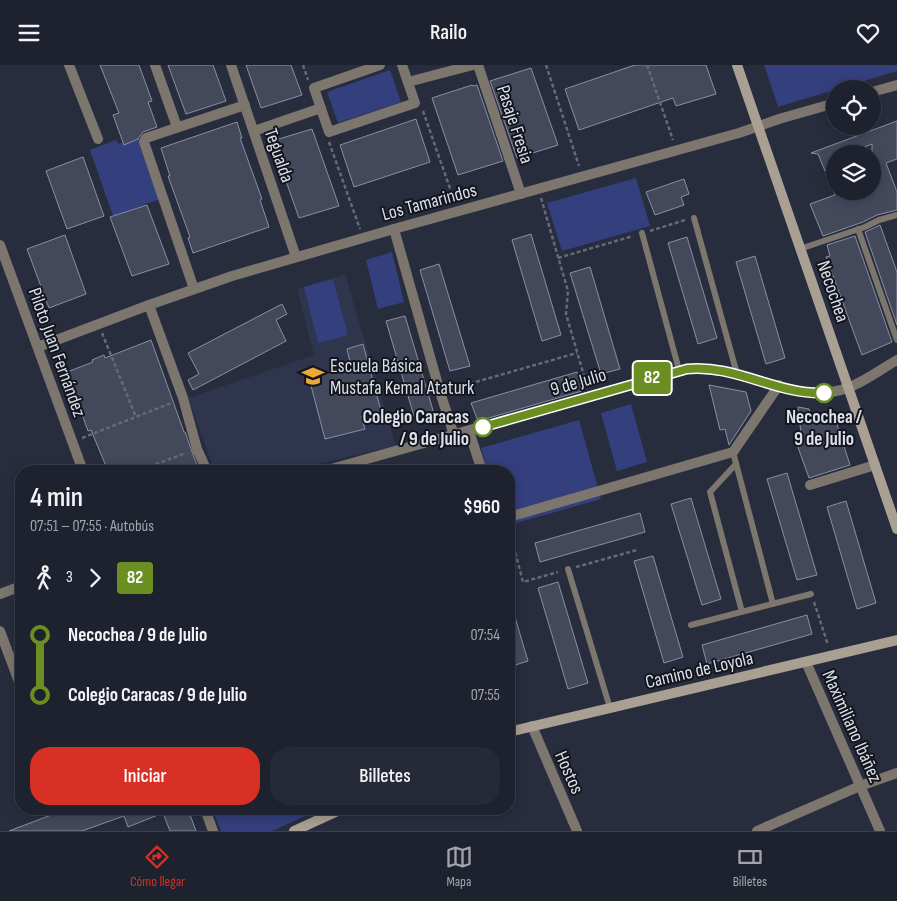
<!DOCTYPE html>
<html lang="es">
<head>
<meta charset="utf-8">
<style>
  :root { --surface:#1e222e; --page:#262a36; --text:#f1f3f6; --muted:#a1a4aa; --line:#3c3f4a; --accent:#d93025 }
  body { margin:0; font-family:"Sofia Sans Condensed",sans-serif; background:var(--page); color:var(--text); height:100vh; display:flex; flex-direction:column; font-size:19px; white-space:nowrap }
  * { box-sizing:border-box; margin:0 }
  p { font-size:16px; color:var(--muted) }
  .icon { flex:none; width:28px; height:28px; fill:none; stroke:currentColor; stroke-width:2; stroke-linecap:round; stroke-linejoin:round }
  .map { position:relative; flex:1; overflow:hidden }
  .details { position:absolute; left:15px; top:400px; width:500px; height:350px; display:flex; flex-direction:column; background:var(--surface); border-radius:20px; box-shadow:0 2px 12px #0003,0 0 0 1px var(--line) }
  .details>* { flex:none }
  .badge { padding:0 10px; border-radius:4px; font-size:18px; line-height:32px }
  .buttons { position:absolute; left:826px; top:15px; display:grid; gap:10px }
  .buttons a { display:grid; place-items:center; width:55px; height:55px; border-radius:50%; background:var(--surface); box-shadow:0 2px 12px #0003,0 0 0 1px var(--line); font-size:25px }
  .map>.badge { position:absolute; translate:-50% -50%; box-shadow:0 0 0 2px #fff }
  .legs { display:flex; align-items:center; gap:8px; height:55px; padding:0 15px; font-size:16px }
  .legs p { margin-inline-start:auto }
  .overview { display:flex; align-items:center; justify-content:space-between; height:85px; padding:0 15px }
  h1 { font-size:28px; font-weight:600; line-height:38px }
  .button { display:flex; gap:10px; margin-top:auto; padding:10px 15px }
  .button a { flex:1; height:58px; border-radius:20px; background:var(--accent); color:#fff; font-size:20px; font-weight:600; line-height:58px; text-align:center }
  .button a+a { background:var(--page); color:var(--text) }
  ul { padding:0 15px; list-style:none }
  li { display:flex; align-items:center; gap:18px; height:60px; font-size:19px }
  li i { display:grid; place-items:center; width:8px; height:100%; margin:0 6px; background:currentColor }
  li i::after { content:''; width:12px; height:12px; margin:-6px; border:4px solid; border-radius:50%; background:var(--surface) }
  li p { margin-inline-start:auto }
  li:first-child i { background:linear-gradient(#0000 50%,currentColor 0) }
  li:last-child i { background:linear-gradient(currentColor 50%,#0000 0) }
  header { display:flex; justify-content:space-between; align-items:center; height:65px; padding:0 15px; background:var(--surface); font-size:22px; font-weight:600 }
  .tab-bar { display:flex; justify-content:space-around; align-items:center; height:70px; border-top:1px solid var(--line); background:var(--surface); font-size:14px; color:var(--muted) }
  .tab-bar a { display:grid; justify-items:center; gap:2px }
  .tab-bar .active { color:var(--accent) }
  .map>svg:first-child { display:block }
  .built { fill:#2f354d }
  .green { fill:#343f7d }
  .building { fill:#43495b; stroke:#898fa4; fill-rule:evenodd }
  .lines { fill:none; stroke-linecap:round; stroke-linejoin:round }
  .path { stroke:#656978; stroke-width:2.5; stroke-dasharray:4 2.5; stroke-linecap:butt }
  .lane { stroke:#7c766e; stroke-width:6 }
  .street { stroke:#7c766e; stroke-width:10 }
  .secondary { stroke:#a99f92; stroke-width:10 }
  .line-1-casing { stroke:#fff; stroke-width:11 }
  .line-1 { stroke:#6b8e23; stroke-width:8 }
  .stop-1-dot { fill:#fff; stroke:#6b8e23; stroke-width:2.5 }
  .labels { text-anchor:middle; stroke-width:4; stroke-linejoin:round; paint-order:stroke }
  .street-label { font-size:19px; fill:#dcdfeb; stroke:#13161d }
  .poi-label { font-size:19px; fill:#dcdfeb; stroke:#13161d; text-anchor:start }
  .stop-label { font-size:19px; font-weight:bold; fill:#dcdfeb; stroke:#13161d; text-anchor:end }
</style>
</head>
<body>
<header><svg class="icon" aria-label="menu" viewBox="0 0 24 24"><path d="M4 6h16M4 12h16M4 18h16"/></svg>Railo<svg class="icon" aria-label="heart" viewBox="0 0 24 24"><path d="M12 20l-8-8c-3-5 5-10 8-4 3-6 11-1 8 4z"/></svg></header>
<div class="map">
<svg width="897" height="766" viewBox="0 0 897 766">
  <rect width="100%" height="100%" fill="#282d3e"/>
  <polygon class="built" points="345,209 396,381 286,406 215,406 188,333 314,290 297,224"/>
  <g class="green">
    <polygon points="764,0 897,0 897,6 778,42"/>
    <polygon points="390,5 401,37 338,58 327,27"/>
    <polygon points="139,72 160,134 113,151 90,85 116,75 118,79"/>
    <polygon points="636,113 650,161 562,186 547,138"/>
    <polygon points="392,187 404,237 378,244 366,195"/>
    <polygon points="333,214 348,270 318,278 304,222"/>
    <polygon points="631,339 647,397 617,406 601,348"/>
    <polygon points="579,355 601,434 509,460 509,406 487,406 481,383"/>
    <polygon points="212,744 320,744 272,766 221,766"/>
  </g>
  <g class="building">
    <polygon points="100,0 139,0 152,36 148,37 157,62 143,67 138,74 124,80 113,50 119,48"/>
    <polygon points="168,0 213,0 226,36 186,49"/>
    <polygon points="246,0 291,0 302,30 261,43"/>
    <polygon points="635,0 706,0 716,29 676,41 673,33 579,65 565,24"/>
    <polygon points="531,3 558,80 517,93 490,16"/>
    <polygon points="472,20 473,21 477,20 503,96 458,110 432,33"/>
    <polygon points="416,54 430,97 354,122 340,80"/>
    <path d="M897,56V94L886,98L897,127V145L877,150L863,157L823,171L810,139L835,130L818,89L811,88ZM872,79V126H835V89H847Z"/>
    <polygon points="237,57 242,73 240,73 262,134 260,135 269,162 193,188 188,173 190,172 168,111 170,111 161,83"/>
    <polygon points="312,64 339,141 299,153 272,76"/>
    <polygon points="83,92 104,151 67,164 46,106"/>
    <polygon points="684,114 689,129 681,132 684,140 655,150 646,127"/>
    <polygon points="147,140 169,199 132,211 110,152"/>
    <polygon points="880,160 897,207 897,260 865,167"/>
    <polygon points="531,169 561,270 542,276 512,175"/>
    <polygon points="65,170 86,229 49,243 27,184"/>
    <polygon points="855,171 892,277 862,290 826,192 830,191 827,180"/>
    <polygon points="687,172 717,273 698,279 668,178"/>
    <polygon points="755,191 785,293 766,299 736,197"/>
    <polygon points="439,199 470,301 450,306 420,205"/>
    <polygon points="590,202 620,304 601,309 570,208"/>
    <polygon points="282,239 287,249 276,255 286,276 193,325 188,315 199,309 188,288"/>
    <polygon points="405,251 435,352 416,358 386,256"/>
    <polygon points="151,275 184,367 185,367 199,406 108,406 91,365 88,366 67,307 93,297 92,295 104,290 105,293"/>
    <polygon points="363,279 381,346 361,351 365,364 325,374 309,313 351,301 347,284"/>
    <polygon points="577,307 582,326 478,356 471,338"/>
    <polygon points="709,320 746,327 751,346 729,380 725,364 720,365"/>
    <polygon points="798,342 809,344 811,356 834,350 850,400 809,413 794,371 801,369"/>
    <polygon points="787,408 817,510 797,515 767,414"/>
    <polygon points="691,433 721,534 702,540 671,439"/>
    <polygon points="846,436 876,538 857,544 827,442"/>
    <polygon points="640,448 645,467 540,497 535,478"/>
    <polygon points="653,491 683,592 664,598 634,496"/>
    <polygon points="558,517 588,618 568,624 538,523"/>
    <polygon points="509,542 512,542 528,596 509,602"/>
    <polygon points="807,550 812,569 707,599 702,580"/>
    <polygon points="67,744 188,744 196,766 170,766 163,748 128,762 124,751 82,766 9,766"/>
  </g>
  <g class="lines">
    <g class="path">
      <polyline points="303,0 308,15"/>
      <polyline points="546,0 579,101"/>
      <polyline points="647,0 673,75"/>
      <polyline points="423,46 454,135"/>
      <polyline points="329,77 360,164"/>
      <polyline points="541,133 568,226 566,249 587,321"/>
      <polyline points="650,166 685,155"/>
      <polyline points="558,193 633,171"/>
      <polyline points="102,268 136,352"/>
      <polyline points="451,324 577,288"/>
      <polyline points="82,373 174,337"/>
      <polyline points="137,406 186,388"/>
      <polyline points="509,480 513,479 523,517 558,507"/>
      <polyline points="576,502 637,485"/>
      <polyline points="814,537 828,580"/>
    </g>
    <g class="lane">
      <polyline points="694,153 737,309"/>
      <polyline points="858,164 897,275"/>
      <polyline points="642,168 679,305"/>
      <polyline points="800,184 865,162 879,155 897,150"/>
      <polyline points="733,387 773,539"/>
      <polyline points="736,399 710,427 742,547"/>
      <polyline points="568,504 610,643"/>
      <polyline points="691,560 811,529"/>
    </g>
    <g class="street">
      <polyline points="69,0 98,74"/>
      <polyline points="155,0 177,62"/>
      <polyline points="231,0 296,192"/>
      <polyline points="380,0 314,23 329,67 415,38 402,0"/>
      <polyline points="478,0 521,129"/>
      <polyline points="408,17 473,0"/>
      <polyline points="872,27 897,20"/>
      <polyline points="254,66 321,43"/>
      <polyline points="394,164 440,327 454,370"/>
      <polyline points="0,180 83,406"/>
      <polyline points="194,224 144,77 146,73 245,40"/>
      <polyline points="149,240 183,333 197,384 207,406"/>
      <polyline points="38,282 149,240 232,211 394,164 739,68 779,54 835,38"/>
      <polyline points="469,366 482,406"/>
      <path d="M324,406L687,304C740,298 797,342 847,323C864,317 881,304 897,295"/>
      <polyline points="810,420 875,400"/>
      <polyline points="509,452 733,387 779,320"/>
      <polyline points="0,529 21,521"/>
      <polyline points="0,566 21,622"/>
      <polyline points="806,597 880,766"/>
      <polyline points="532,661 577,766"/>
      <polyline points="205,744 213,766"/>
      <polyline points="757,766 860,721 897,708"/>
    </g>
    <g class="secondary">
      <polyline points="737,0 897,464"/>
      <polyline points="509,667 897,575"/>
      <polyline points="294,766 342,744"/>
    </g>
  </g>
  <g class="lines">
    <g class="line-1-casing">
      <path id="line-1" d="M483,362L687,304C735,299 777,330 824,328"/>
    </g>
    <use href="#line-1" class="line-1"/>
  </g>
  <defs>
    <g id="school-bare" transform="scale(1.725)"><path d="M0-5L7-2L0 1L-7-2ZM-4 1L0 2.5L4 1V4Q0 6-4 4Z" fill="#eca93b" stroke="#13161d" stroke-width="2.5" paint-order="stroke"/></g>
  </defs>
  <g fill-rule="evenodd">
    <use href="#school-bare" x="313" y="311"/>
  </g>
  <g class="stop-1-dot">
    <circle cx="824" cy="328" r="9"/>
    <circle cx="483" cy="362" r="9"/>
  </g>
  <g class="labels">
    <g class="street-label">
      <text transform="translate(516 59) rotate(72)" y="7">Pasaje Fresia</text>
      <text transform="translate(280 90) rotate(71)" y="7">Tegualda</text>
      <text transform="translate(429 136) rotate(-15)" y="7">Los Tamarindos</text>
      <text transform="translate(834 226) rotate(71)" y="7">Necochea</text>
      <text transform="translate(58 287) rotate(70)" y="7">Piloto Juan Fernández</text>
      <text transform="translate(578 316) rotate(-16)" y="7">9 de Julio</text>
      <text transform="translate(699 604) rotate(-13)" y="7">Camino de Loyola</text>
      <text transform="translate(853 661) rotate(66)" y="7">Maximiliano Ibáñez</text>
      <text transform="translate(570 707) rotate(66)" y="7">Hostos</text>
    </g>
    <g class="poi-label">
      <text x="330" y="307">Escuela Básica<tspan x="330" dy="22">Mustafa Kemal Ataturk</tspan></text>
    </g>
    <g class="stop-label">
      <text x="469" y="358">Colegio Caracas<tspan x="469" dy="22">/ 9 de Julio</tspan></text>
      <text x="824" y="358" text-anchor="middle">Necochea /<tspan x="824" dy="22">9 de Julio</tspan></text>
    </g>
  </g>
</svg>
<div class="buttons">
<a><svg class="icon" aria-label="locate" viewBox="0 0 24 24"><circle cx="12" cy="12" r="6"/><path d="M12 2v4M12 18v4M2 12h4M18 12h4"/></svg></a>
<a><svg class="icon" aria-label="layers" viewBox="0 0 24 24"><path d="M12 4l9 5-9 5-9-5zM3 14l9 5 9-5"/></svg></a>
</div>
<b class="badge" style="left:652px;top:313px;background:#6b8e23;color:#fff">82</b>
<section class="details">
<div class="overview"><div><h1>4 min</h1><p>07:51 – 07:55 · Autobús</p></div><b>$960</b></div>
<div class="legs"><svg class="icon" aria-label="walk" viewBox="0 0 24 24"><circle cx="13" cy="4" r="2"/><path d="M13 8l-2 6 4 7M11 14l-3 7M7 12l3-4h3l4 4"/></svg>3<svg class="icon" aria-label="forward" viewBox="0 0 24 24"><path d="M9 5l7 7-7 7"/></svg><b class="badge" style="background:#6b8e23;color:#fff">82</b></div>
<ul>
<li><i style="color:#6b8e23"></i><b>Necochea / 9 de Julio</b><p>07:54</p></li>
<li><i style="color:#6b8e23"></i><b>Colegio Caracas / 9 de Julio</b><p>07:55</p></li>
</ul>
<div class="button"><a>Iniciar</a><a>Billetes</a></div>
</section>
</div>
<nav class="tab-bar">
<a class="active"><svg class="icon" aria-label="directions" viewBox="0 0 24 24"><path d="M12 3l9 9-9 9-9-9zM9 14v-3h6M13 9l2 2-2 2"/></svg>Cómo llegar</a>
<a><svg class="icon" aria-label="map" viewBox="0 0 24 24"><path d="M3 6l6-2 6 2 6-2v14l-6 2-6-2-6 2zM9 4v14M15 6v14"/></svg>Mapa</a>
<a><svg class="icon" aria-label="tickets" viewBox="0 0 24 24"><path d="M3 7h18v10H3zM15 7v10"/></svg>Billetes</a>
</nav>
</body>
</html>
